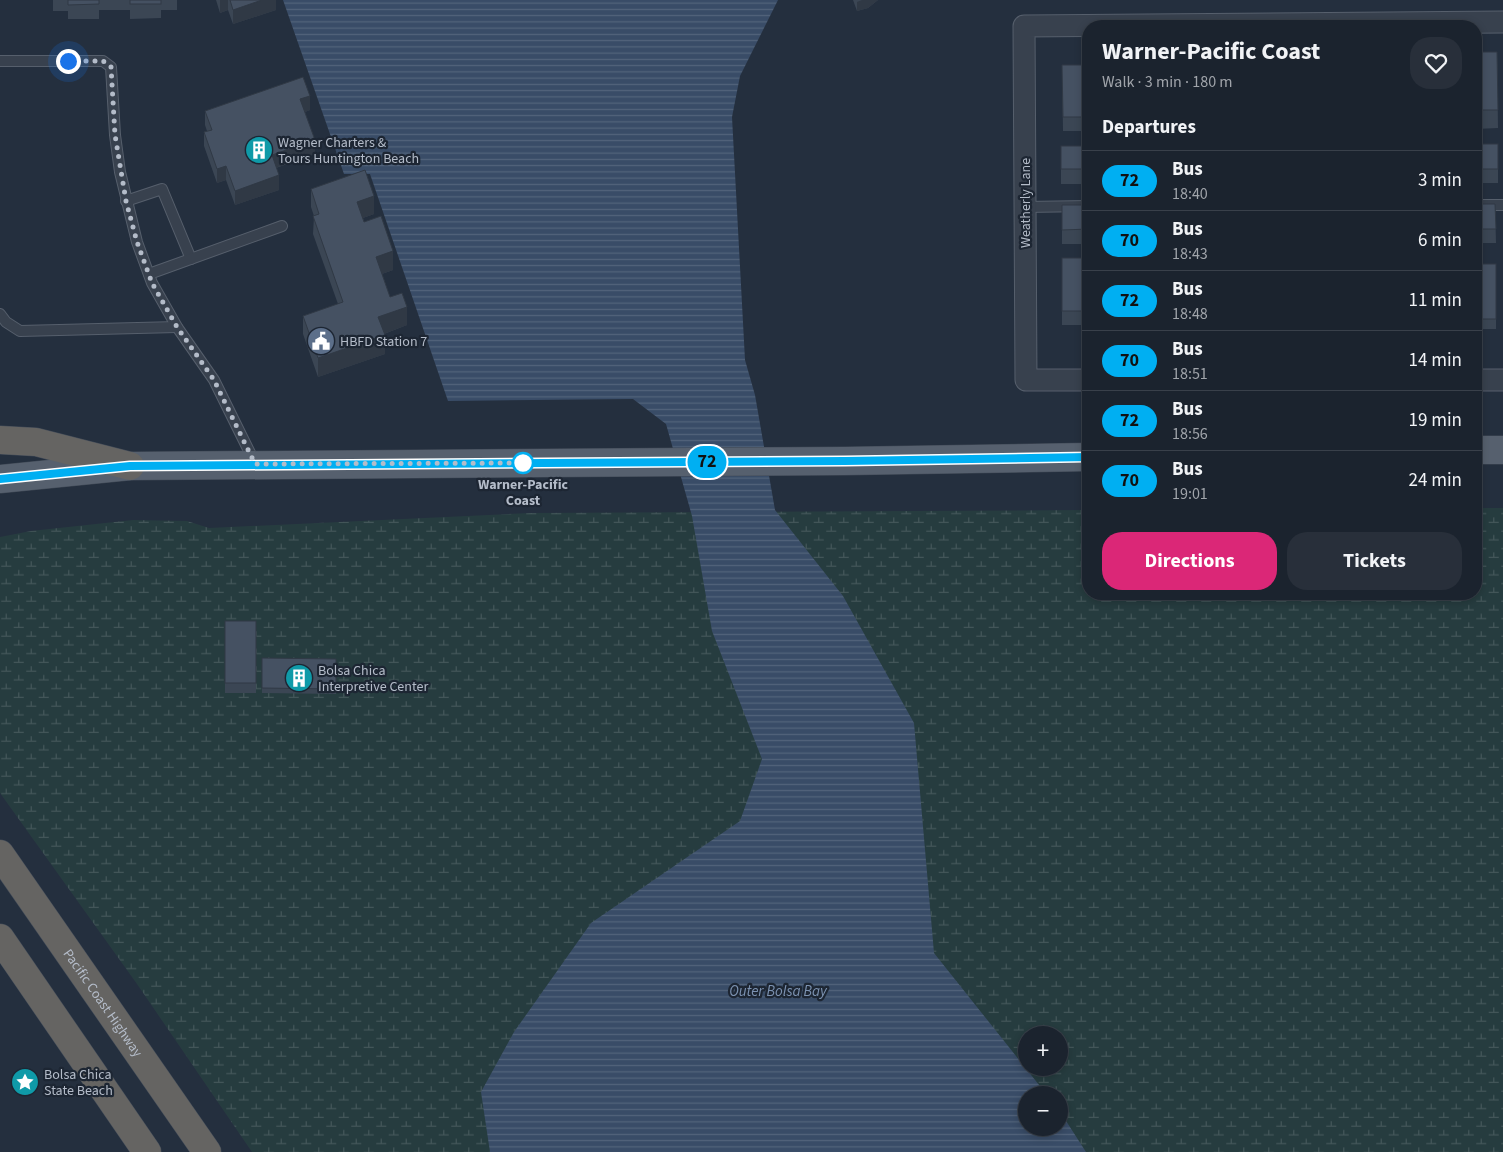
<!DOCTYPE html>
<html lang="en">
<head>
<meta charset="utf-8">
<style>
  :root { --surface:#1b232e; --page:#282f3a; --text:#f1f3f6; --muted:#a0a4aa; --line:#39404a; --accent:#db2777 }
  body { margin:0; font-family:"Source Sans 3",sans-serif; background:var(--page); color:var(--text); height:100vh; display:flex; flex-direction:column; font-size:19px; white-space:nowrap }
  * { box-sizing:border-box; margin:0 }
  p { font-size:16px; color:var(--muted) }
  .icon { flex:none; width:28px; height:28px; fill:none; stroke:currentColor; stroke-width:2; stroke-linecap:round; stroke-linejoin:round }
  .map { position:relative; flex:1; overflow:hidden }
  .details { position:absolute; left:1082px; top:20px; width:400px; height:580px; display:flex; flex-direction:column; background:var(--surface); border-radius:20px; box-shadow:0 2px 8px #0003,0 0 0 1px var(--line) }
  .details>* { flex:none }
  .badge { padding:0 10px; border-radius:16px; font-size:18px; line-height:32px }
  .fabs { position:absolute; left:1018px; top:1026px; display:grid; gap:10px }
  .fabs a { display:grid; place-items:center; width:50px; height:50px; border-radius:50%; background:var(--surface); box-shadow:0 2px 8px #0003,0 0 0 1px var(--line); font-size:25px }
  .you { position:absolute; width:25px; height:25px; margin:-12px; border:4px solid #fff; border-radius:50%; background:#1a73e8; box-shadow:0 0 0 8px #1a73e833 }
  .map>.badge { position:absolute; translate:-50% -50%; box-shadow:0 0 0 2px #fff }
  h2 { padding:0 20px; font-size:19px; line-height:45px }
  .round { display:grid; place-items:center; flex:none; width:52px; height:52px; border-radius:20px; background:var(--page) }
  .summary { display:flex; align-items:center; justify-content:space-between; height:85px; padding:0 20px }
  h1 { font-size:24px; font-weight:700; line-height:38px }
  .action { display:flex; gap:10px; margin-top:auto; padding:10px 20px }
  .action a { flex:1; height:58px; border-radius:20px; background:var(--accent); color:#fff; font-size:20px; font-weight:700; line-height:58px; text-align:center }
  .action a+a { background:var(--page); color:var(--text) }
  ul { padding:0; list-style:none }
  li { display:flex; align-items:center; gap:15px; height:60px; padding:0 20px; border-top:1px solid var(--line) }
  li div { flex:1 }
  li b { display:block; font-size:19px }
  li em { font-style:normal }
  li .badge { min-width:55px; font-weight:700; text-align:center }
  .map>svg:first-child { display:block }
  .wetland { fill:url(#wetland-marsh); fill-rule:evenodd }
  .water { fill:url(#water-rules) }
  .lines { fill:none; stroke-linecap:round; stroke-linejoin:round }
  .service-casing { stroke:#565f6c; stroke-width:12 }
  .minor-casing { stroke:#565f6c; stroke-width:23 }
  .primary-casing { stroke:#414a57; stroke-width:29 }
  .trunk-casing { stroke:#434c59; stroke-width:29 }
  .service { stroke:#38414e; stroke-width:10 }
  .minor { stroke:#38414e; stroke-width:21 }
  .primary { stroke:#56606e; stroke-width:28 }
  .trunk { stroke:#656462; stroke-width:28 }
  .wall { fill:#3b4654 }
  .shaded-wall { fill:#303945 }
  .building { fill:#455162; stroke:#303945 }
  .line-casing { stroke:#fff; stroke-width:11 }
  .line { stroke:#00aff2; stroke-width:8 }
  .walk { stroke:#b4bcc9; stroke-width:5; stroke-dasharray:0 9 }
  .stop-dot { fill:#fff; stroke:#00aff2; stroke-width:2.5 }
  .labels { text-anchor:middle; stroke-width:4.5; stroke-linejoin:round; paint-order:stroke }
  .poi-label { font-size:14px; fill:#b4bcc9; stroke:#1d2633; text-anchor:start }
  .street-label { font-size:14px; fill:#b4bcc9; stroke:#1d2633 }
  .stop-label { font-size:14px; font-weight:bold; fill:#b4bcc9; stroke:#1d2633 }
  .water-label { font-size:15px; font-style:italic; fill:#7c92b1; stroke:#1d2633 }
</style>
</head>
<body>
<div class="map">
<svg width="1503" height="1152" viewBox="0 0 1503 1152">
  <defs>
    <pattern id="wetland-marsh" width="20" height="14" patternUnits="userSpaceOnUse" patternTransform="scale(1.25)"><rect width="20" height="14" fill="#263c3f"/><path d="M1 5h8M5 5V1M11 12h8M15 12V8" fill="none" stroke="#435659"/></pattern>
    <pattern id="water-rules" width="6" height="5" patternUnits="userSpaceOnUse" patternTransform="scale(1.25)"><rect width="6" height="5" fill="#394c67"/><path d="M0 2.5h6" fill="none" stroke="#53647b"/></pattern>
  </defs>
  <rect width="100%" height="100%" fill="#242f3e"/>
  <path class="wetland" d="M1476,508H1503V1152H252L137,984L0,793V537L31,531L133,520L187,521L209,528L530,513L1089,510V594H1476ZM1026,1035H1059V1068H1026ZM1026,1095H1059V1128H1026Z"/>
  <polygon class="water" points="283,0 778,0 740,76 732,117 745,360 755,395 775,510 843,596 914,723 934,953 1047,1095 1026,1095 1026,1128 1059,1128 1059,1110 1086,1152 490,1152 481,1092 514,1032 591,923 740,821 762,759 712,631 692,516 666,424 633,399 448,401 370,174 344,174"/>
  <g class="lines">
    <g class="service-casing">
      <g id="service">
        <polyline points="0,61 103,61 111,67 115,135 120,172 137,242 152,283 177,327 214,380 255,463"/>
        <polyline points="126,201 162,189 191,259"/>
        <polyline points="1476,205 1503,205"/>
        <polyline points="1025,207 1089,206"/>
        <polyline points="149,274 282,226"/>
        <polyline points="0,314 6,322 20,331 177,327"/>
      </g>
    </g>
    <g class="minor-casing">
      <g id="minor">
        <polyline points="1089,380 1026,380 1024,26 1503,22"/>
        <polyline points="1476,380 1503,380"/>
      </g>
    </g>
    <g class="primary-casing">
      <g id="primary">
        <polyline points="1476,450 1503,450"/>
        <polyline points="0,479 130,466 845,461 1089,457"/>
      </g>
    </g>
    <g class="trunk-casing">
      <g id="trunk">
        <polyline points="0,440 36,442 130,466"/>
        <path id="s1" d="M0,854L207,1152"/>
        <polyline points="0,938 147,1152"/>
      </g>
    </g>
    <use href="#service" class="service"/>
    <use href="#minor" class="minor"/>
    <use href="#primary" class="primary"/>
    <use href="#trunk" class="trunk"/>
  </g>
  <g class="wall">
    <polygon points="53,0 177,0 177,10 161,10 161,18 130,19 130,10 99,10 99,19 68,19 68,11 53,11"/>
    <polygon points="216,0 276,0 276,10 233,24 228,10 220,13"/>
    <polygon points="853,0 878,0 868,8 857,11"/>
    <polygon points="1476,52 1497,52 1498,128 1476,129"/>
    <polygon points="1089,59 1089,131 1063,131 1062,65 1088,65"/>
    <polygon points="310,110 305,112 315,154 276,168 279,190 235,205 226,180 217,183 204,146 204,132 207,131 205,125 205,111"/>
    <rect x="1476" y="144" width="22" height="39"/>
    <rect x="1061" y="146" width="28" height="38"/>
    <polygon points="311,189 374,214 363,218 364,222 393,270 382,274 390,297 407,325 384,334 385,354 318,377 303,334 303,316 338,304 313,234 314,216 311,207"/>
    <polygon points="1476,204 1495,204 1496,243 1476,243"/>
    <rect x="1062" y="205" width="27" height="39"/>
    <rect x="1062" y="258" width="27" height="67"/>
    <rect x="1476" y="264" width="20" height="65"/>
    <rect x="225" y="621" width="31" height="72"/>
    <polygon points="262,658 336,659 336,694 262,693"/>
  </g>
  <g class="shaded-wall">
    <polygon points="220,0 228,0 228,10 220,13"/>
    <polygon points="262,0 276,0 276,10 233,24 233,10"/>
    <polygon points="862,0 878,0 868,8 857,11 857,2"/>
    <polygon points="310,96 310,110 300,114 300,99"/>
    <polygon points="315,140 315,154 272,169 272,155"/>
    <polygon points="226,166 226,180 217,183 217,169"/>
    <polygon points="279,175 279,190 235,205 235,191"/>
    <polygon points="374,196 374,214 357,220 357,202"/>
    <polygon points="393,251 393,270 376,276 376,257"/>
    <polygon points="407,307 407,325 378,336 378,317"/>
    <polygon points="385,335 385,354 318,377 318,358"/>
  </g>
  <g class="building">
    <polygon points="68,0 99,0 99,4 68,5"/>
    <rect x="130" y="0" width="31" height="4"/>
    <polygon points="230,0 262,0 233,10"/>
    <polygon points="1476,52 1497,52 1498,110 1476,110"/>
    <polygon points="1088,59 1089,59 1089,117 1063,117 1062,65 1088,65"/>
    <polygon points="303,77 310,96 300,99 315,140 272,155 279,175 235,191 226,166 217,169 204,132 212,130 205,111"/>
    <rect x="1476" y="144" width="22" height="25"/>
    <rect x="1061" y="146" width="28" height="23"/>
    <polygon points="365,170 374,196 357,202 364,222 381,216 393,251 376,257 390,297 402,293 407,307 378,317 385,335 318,358 303,316 343,302 313,216 319,214 311,189"/>
    <polygon points="1476,204 1495,204 1496,229 1476,229"/>
    <polygon points="1062,205 1089,205 1089,229 1062,230"/>
    <rect x="1062" y="258" width="27" height="53"/>
    <rect x="1476" y="264" width="20" height="55"/>
    <rect x="225" y="621" width="31" height="62"/>
    <polygon points="262,658 336,659 336,689 262,688"/>
  </g>
  <g class="lines">
    <g class="line-casing">
      <polyline id="line" points="0,479 130,466 845,461 1089,457"/>
    </g>
    <use href="#line" class="line"/>
    <polyline class="walk" points="68,61 103,61 111,67 115,135 126,201 137,242 152,283 177,327 214,380 255,464 523,463"/>
  </g>
  <defs>
    <g id="building-disc" transform="scale(1.4375)"><circle r="9.5" fill="#0f9aa8" stroke="#1d2633"/><path d="M-4-6H4V6H1V3H-1V6H-4ZM-2.5-4.3h1.7v1.8h-1.7ZM.8-4.3h1.7v1.8H.8ZM-2.5-1h1.7V.8h-1.7ZM.8-1h1.7V.8H.8Z" fill="#fff"/></g>
    <g id="civic-disc" transform="scale(1.4375)"><circle r="9.5" fill="#5c6f8a" stroke="#1d2633"/><path d="M-.6-6.5H3V-4.5H.6V-3L4-1V1h2V6H-6V1h2V-1L-.6-3ZM-1.2 2.5V6h2.4V2.5Z" fill="#fff"/></g>
    <g id="sight-disc" transform="scale(1.4375)"><circle r="9.5" fill="#0f9aa8" stroke="#1d2633"/><path d="M0-6L1.8-2.2L6-1.7L2.9 1.2L3.7 5.4L0 3.3L-3.7 5.4L-2.9 1.2L-6-1.7L-1.8-2.2Z" fill="#fff"/></g>
  </defs>
  <g fill-rule="evenodd">
    <use href="#building-disc" x="259" y="150"/>
    <use href="#civic-disc" x="321" y="341"/>
    <use href="#building-disc" x="299" y="678"/>
    <use href="#sight-disc" x="25" y="1082"/>
  </g>
  <circle class="stop-dot" cx="523" cy="463" r="10"/>
  <g class="labels">
    <g class="poi-label">
      <text x="278" y="147">Wagner Charters &amp;<tspan x="278" dy="16">Tours Huntington Beach</tspan></text>
      <text x="340" y="346">HBFD Station 7</text>
      <text x="318" y="675">Bolsa Chica<tspan x="318" dy="16">Interpretive Center</tspan></text>
      <text x="44" y="1079">Bolsa Chica<tspan x="44" dy="16">State Beach</tspan></text>
    </g>
    <g class="street-label">
      <text transform="translate(1025 203) rotate(-90)" y="5">Weatherly Lane</text>
      <text dy="5" stroke="none"><textPath href="#s1" startOffset="181">Pacific Coast Highway</textPath></text>
    </g>
    <g class="stop-label">
      <text x="523" y="489">Warner-Pacific<tspan x="523" dy="16">Coast</tspan></text>
    </g>
    <g class="water-label">
      <text x="778" y="996">Outer Bolsa Bay</text>
    </g>
  </g>
</svg>
<div class="fabs">
<a>+</a>
<a>−</a>
</div>
<div class="you" style="left:68px;top:61px"></div>
<b class="badge" style="left:707px;top:462px;background:#00aff2;color:#111">72</b>
<section class="details">
<div class="summary"><div><h1>Warner-Pacific Coast</h1><p>Walk · 3 min · 180 m</p></div><a class="round"><svg class="icon" aria-label="heart" viewBox="0 0 24 24"><path d="M12 20l-8-8c-3-5 5-10 8-4 3-6 11-1 8 4z"/></svg></a></div>
<h2>Departures</h2>
<ul>
<li><span class="badge" style="background:#00aff2;color:#111">72</span><div><b>Bus</b><p>18:40</p></div><em>3 min</em></li>
<li><span class="badge" style="background:#00aff2;color:#111">70</span><div><b>Bus</b><p>18:43</p></div><em>6 min</em></li>
<li><span class="badge" style="background:#00aff2;color:#111">72</span><div><b>Bus</b><p>18:48</p></div><em>11 min</em></li>
<li><span class="badge" style="background:#00aff2;color:#111">70</span><div><b>Bus</b><p>18:51</p></div><em>14 min</em></li>
<li><span class="badge" style="background:#00aff2;color:#111">72</span><div><b>Bus</b><p>18:56</p></div><em>19 min</em></li>
<li><span class="badge" style="background:#00aff2;color:#111">70</span><div><b>Bus</b><p>19:01</p></div><em>24 min</em></li>
</ul>
<div class="action"><a>Directions</a><a>Tickets</a></div>
</section>
</div>
</body>
</html>
